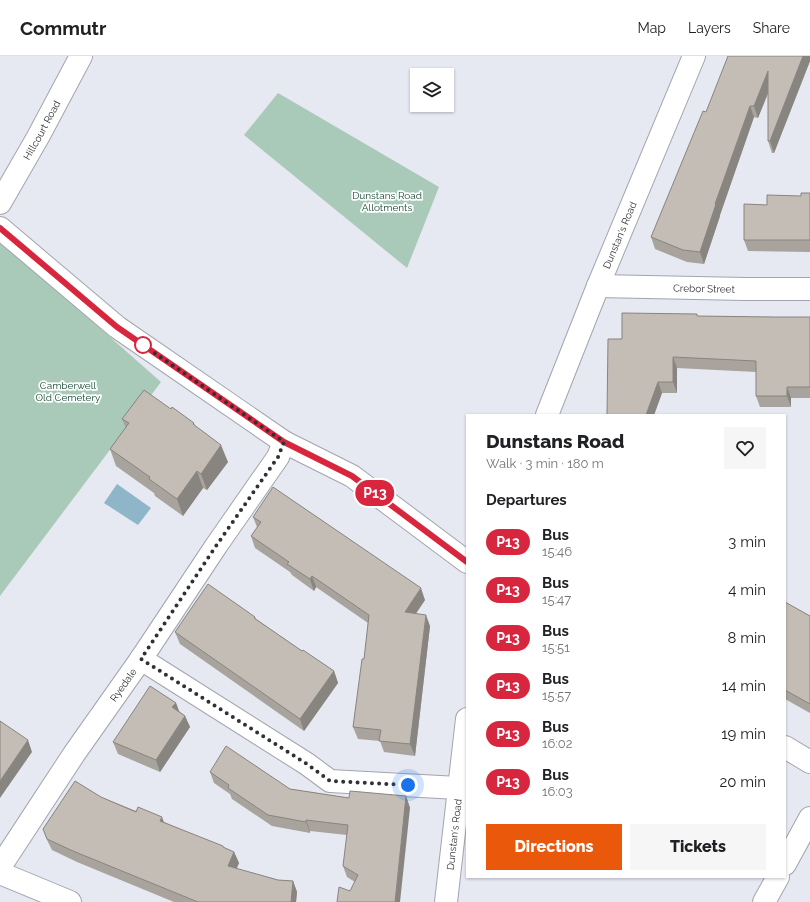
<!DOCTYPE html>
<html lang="en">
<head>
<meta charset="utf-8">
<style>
  :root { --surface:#fff; --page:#f6f6f6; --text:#202124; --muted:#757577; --line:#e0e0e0; --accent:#ea580c }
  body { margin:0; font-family:Raleway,sans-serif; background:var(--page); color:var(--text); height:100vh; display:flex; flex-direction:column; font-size:15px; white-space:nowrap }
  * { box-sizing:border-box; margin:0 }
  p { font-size:13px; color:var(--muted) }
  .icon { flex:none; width:22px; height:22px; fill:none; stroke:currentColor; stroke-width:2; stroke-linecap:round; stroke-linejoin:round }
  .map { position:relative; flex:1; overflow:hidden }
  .drawer { position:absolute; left:466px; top:358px; width:320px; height:464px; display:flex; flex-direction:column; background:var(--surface); border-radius:0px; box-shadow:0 1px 3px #0004 }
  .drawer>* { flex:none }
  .badge { padding:0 8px; border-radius:13px; font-size:14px; line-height:26px }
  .tools { position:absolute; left:410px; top:12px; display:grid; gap:8px }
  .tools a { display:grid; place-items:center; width:44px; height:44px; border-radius:0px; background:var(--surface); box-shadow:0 1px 3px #0004; font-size:20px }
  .you { position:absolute; width:20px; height:20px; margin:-10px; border:3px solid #fff; border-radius:50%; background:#1a73e8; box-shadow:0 0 0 6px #1a73e833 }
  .map>.badge { position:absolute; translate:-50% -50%; box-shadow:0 0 0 2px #fff }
  h2 { padding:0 20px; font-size:15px; line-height:36px }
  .round { display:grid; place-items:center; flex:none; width:42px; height:42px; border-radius:0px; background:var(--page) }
  .head { display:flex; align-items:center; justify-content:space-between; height:68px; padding:0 20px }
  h1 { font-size:19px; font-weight:800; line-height:30px }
  .primary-button { display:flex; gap:8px; margin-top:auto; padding:8px 20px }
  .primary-button a { flex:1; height:46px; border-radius:0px; background:var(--accent); color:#fff; font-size:16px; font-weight:800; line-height:46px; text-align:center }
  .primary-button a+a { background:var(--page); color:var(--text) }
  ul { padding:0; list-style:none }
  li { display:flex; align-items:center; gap:12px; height:48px; padding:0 20px }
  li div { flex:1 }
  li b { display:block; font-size:15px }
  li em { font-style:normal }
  li .badge { min-width:44px; font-weight:700; text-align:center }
  header { display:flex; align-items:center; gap:24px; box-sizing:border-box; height:56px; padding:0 20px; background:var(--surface); border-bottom:1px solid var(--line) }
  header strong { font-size:19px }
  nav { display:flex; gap:22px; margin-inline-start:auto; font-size:14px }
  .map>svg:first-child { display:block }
  .green { fill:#aacab9 }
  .water { fill:#8fb5c9 }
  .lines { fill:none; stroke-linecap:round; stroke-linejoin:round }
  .street-casing { stroke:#a3a5ae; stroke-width:24 }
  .street { stroke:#fff; stroke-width:22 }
  .wall { fill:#a8a39c }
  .shaded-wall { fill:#88847f }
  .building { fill:#c3bdb5; stroke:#88847f }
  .line-casing { stroke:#fff; stroke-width:9 }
  .line { stroke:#d7263d; stroke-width:6 }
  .walk { stroke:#303135; stroke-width:4; stroke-dasharray:0 7.2 }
  .stop-dot { fill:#fff; stroke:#d7263d; stroke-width:2 }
  .labels { text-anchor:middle; stroke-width:3.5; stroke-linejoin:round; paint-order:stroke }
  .street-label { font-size:10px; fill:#303135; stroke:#fff }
  .park-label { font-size:10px; fill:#154733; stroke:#fff }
</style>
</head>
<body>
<header>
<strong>Commutr</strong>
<nav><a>Map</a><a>Layers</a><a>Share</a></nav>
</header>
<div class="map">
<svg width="810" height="846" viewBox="0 0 810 846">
  <rect width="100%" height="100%" fill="#e6e8f2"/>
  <g class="green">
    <polygon points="278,37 439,131 407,212 244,79"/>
    <polygon points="0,184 161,326 0,540"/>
  </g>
  <polygon class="water" points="117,428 151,452 138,469 104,447"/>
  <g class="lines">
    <g class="street-casing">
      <g id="street">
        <path id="s1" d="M0,147L38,81L81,0"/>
        <polyline points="0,172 117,271 284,386 352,420 467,506"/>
        <path id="s2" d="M598,230L745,233H810"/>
        <path id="s3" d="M547,359L598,230L694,0"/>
        <polyline points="141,603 307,708 330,725 458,732"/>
        <polyline points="785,691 810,706"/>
        <polyline points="785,808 810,762"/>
        <path id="s4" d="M0,811L74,698L141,603L216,490L278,401L284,386"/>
        <polyline points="0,817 70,846"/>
        <path id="s5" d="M446,846L467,663"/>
        <polyline points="764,846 778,821"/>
      </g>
    </g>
    <use href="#street" class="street"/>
  </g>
  <g class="wall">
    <polygon points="810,0 810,5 774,97 772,97 768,85 768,38 758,62 754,61 720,159 720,160 704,208 687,206 655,193 651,181 706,56"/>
    <polygon points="810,137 810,196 748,195 744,184 767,149 801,140"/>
    <polygon points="697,258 697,260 773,261 810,261 810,342 791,342 791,351 760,351 756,340 756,316 677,312 677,337 662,337 654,359 607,359 622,283"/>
    <polygon points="171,353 194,367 195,370 228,406 207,434 203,432 183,460 155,440 154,437 116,410 110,393 126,372 122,363"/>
    <polygon points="253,461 425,544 416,557 430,570 415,700 384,696 380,685 358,683 353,671 364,603 368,567 316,531 314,535 292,519 290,516 255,492 251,480 257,471"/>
    <polygon points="785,546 810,560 810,657 785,643"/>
    <polygon points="255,561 256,563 302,595 334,615 338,627 304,675 180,588 175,576"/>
    <polygon points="176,647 179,655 185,660 190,671 160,716 118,698 113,686"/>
    <polygon points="210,716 290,733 349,742 406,740 410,752 350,835 355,826 347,821 343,810 347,779 310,775 310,777 272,770 232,743 230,738 214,727"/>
    <polygon points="101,741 164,766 234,796 239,807 236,813 278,824 293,825 297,836 296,846 174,846 77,806 52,794 47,784 43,773"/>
  </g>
  <g class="shaded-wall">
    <polygon points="803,0 810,0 810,5 774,97 770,85"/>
    <polygon points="768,15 772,26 758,62 754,50"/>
    <polygon points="750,50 754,61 720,159 720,160 704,208 700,196 715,148"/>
    <polygon points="673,301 677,312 677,337 673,326"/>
    <polygon points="658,326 662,337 654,359 646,359"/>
    <polygon points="787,331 791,342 791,351 787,340"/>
    <polygon points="221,389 228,406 207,434 201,418"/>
    <polygon points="197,415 203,432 183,460 177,443"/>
    <polygon points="312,520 316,531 314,535 310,523"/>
    <polygon points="421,532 425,544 409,568 405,556"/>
    <polygon points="426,559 430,570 415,700 410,688"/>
    <polygon points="334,615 338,627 304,675 300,663"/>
    <polygon points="176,647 180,658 172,651"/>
    <polygon points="185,660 190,671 160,716 156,704"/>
    <polygon points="28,684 32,696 0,742 0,725"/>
    <polygon points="406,740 410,752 400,846 395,846"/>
    <polygon points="162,761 166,772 160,765"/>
    <polygon points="306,764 310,775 310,777 306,766"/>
    <polygon points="234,796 239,807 233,822 228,810"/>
    <polygon points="293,825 297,836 296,846 291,846"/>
  </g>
  <g class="building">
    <polygon points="728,0 803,0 770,85 768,85 768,15 754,50 750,50 715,148 716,148 700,196 683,194 651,181 703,55 706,56"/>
    <polygon points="801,137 810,137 810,184 744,184 744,148 767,149 767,139 801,140"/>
    <polygon points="622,257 697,258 697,260 773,261 810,261 810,331 787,331 787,340 756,340 756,305 673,301 673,326 658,326 646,359 607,359 608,283 622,283"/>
    <polygon points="144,334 171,353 172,351 194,367 193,368 221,389 201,418 197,415 177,443 149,423 150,421 110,393 129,367 122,363"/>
    <polygon points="273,431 421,532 405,556 426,559 410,688 379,685 381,674 353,671 362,603 364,603 369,559 312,520 310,523 287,508 289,506 251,480 261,466 253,461"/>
    <polygon points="208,528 255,561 254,562 302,595 303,594 334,615 300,663 175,576"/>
    <polygon points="785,546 810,560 810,648 785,634"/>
    <polygon points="150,630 176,647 172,651 185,660 156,704 113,686"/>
    <polygon points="0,665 28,684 0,725"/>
    <polygon points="226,690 290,733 349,742 350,735 406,740 395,846 337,846 339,831 350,835 358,819 343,810 348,769 306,764 306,766 268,759 228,732 229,729 210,716"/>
    <polygon points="75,725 101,741 136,756 138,751 162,761 160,765 223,790 223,791 234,796 228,810 278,824 293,825 291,846 292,846 198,846 73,795 47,783 43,773"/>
  </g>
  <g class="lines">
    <g class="line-casing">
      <polyline id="line" points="0,172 117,271 284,386 352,420 467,506"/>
    </g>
    <use href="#line" class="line"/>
    <polyline class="walk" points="143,289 284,386 278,401 216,490 141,603 307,708 330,725 408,729"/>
  </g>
  <circle class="stop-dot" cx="143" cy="289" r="8"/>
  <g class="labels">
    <g class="street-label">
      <text dy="4" stroke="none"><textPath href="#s1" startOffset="84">Hillcourt Road</textPath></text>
      <text dy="4" stroke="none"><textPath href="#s3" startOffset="194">Dunstan's Road</textPath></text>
      <text dy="4" stroke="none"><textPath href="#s2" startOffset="106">Crebor Street</textPath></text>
      <text dy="4" stroke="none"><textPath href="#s4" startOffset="220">Ryedale</textPath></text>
      <text dy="4" stroke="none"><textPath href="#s5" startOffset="68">Dunstan's Road</textPath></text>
    </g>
    <g class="park-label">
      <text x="387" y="143">Dunstans Road<tspan x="387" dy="12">Allotments</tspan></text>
      <text x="68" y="333">Camberwell<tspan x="68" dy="12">Old Cemetery</tspan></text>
    </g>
  </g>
</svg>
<div class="tools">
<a><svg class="icon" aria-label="layers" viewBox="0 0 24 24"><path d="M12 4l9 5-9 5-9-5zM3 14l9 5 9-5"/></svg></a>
</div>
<div class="you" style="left:408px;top:729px"></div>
<b class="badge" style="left:375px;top:437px;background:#d7263d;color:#fff">P13</b>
<section class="drawer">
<div class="head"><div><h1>Dunstans Road</h1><p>Walk · 3 min · 180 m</p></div><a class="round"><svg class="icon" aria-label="heart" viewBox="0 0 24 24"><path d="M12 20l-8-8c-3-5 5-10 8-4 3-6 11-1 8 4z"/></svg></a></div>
<h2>Departures</h2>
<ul>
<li><span class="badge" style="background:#d7263d;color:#fff">P13</span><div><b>Bus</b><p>15:46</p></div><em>3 min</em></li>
<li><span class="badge" style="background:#d7263d;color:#fff">P13</span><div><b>Bus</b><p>15:47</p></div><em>4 min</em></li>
<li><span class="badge" style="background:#d7263d;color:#fff">P13</span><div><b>Bus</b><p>15:51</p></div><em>8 min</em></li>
<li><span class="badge" style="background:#d7263d;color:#fff">P13</span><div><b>Bus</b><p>15:57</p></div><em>14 min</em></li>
<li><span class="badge" style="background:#d7263d;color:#fff">P13</span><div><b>Bus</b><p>16:02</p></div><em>19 min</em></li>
<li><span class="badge" style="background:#d7263d;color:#fff">P13</span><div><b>Bus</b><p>16:03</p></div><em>20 min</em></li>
</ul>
<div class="primary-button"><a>Directions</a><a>Tickets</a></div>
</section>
</div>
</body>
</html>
